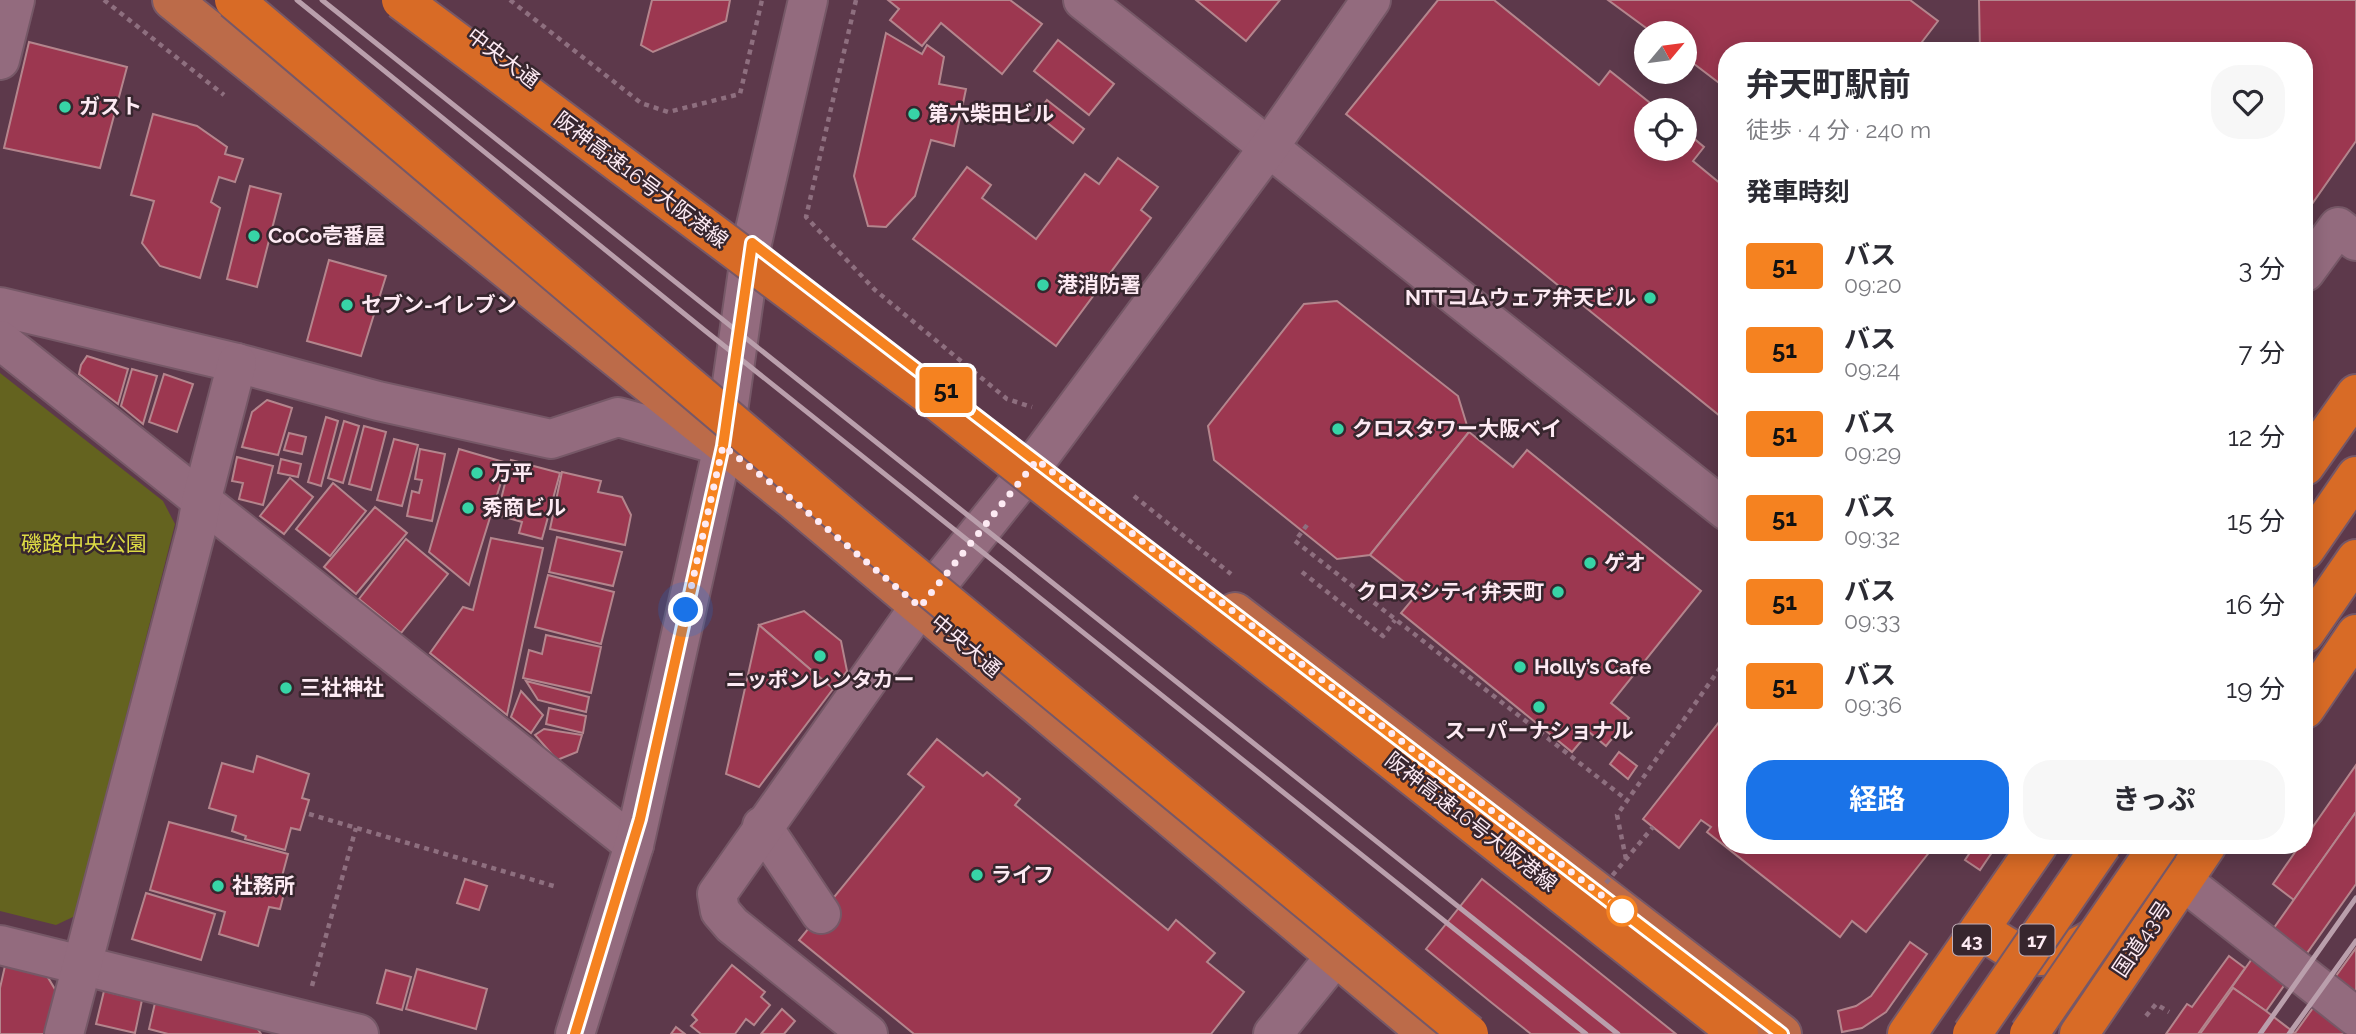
<!DOCTYPE html>
<html lang="ja">
<head>
<meta charset="utf-8">
<style>
  :root { --surface:#fff; --page:#f7f7f7; --text:#2b2b33; --muted:#7c7c81; --accent:#1a73e8 }
  body { margin:0; font-family:Raleway,"Noto Sans JP",sans-serif; background:var(--page); color:var(--text); height:100vh; display:flex; flex-direction:column; font-size:26px; white-space:nowrap }
  * { box-sizing:border-box; margin:0 }
  p { font-size:23px; color:var(--muted) }
  .icon { flex:none; width:38px; height:38px; fill:none; stroke:currentColor; stroke-width:2; stroke-linecap:round; stroke-linejoin:round }
  .map { position:relative; flex:1; overflow:hidden }
  .panel { position:absolute; left:1718px; top:42px; width:595px; height:812px; display:flex; flex-direction:column; background:var(--surface); border-radius:28px; box-shadow:0 4px 18px #0003 }
  .panel>* { flex:none }
  .badge { padding:0 14px; border-radius:5px; font-size:24px; line-height:46px }
  .needle { width:46px; rotate:61deg }
  .tools { position:absolute; left:1634px; top:21px; display:grid; gap:14px }
  .tools a { display:grid; place-items:center; width:63px; height:63px; border-radius:50%; background:var(--surface); box-shadow:0 4px 18px #0003; font-size:35px }
  .you { position:absolute; width:35px; height:35px; margin:-18px; border:5px solid #fff; border-radius:50%; background:#1a73e8; box-shadow:0 0 0 10px #1a73e833 }
  .map>.badge { position:absolute; translate:-50% -50%; box-shadow:0 0 0 4px #fff }
  h2 { padding:0 28px; font-size:26px; line-height:63px }
  .round { display:grid; place-items:center; flex:none; width:74px; height:74px; border-radius:28px; background:var(--page) }
  .headline { display:flex; align-items:center; justify-content:space-between; height:119px; padding:0 28px }
  h1 { font-size:33px; font-weight:700; line-height:52px }
  .action { display:flex; gap:14px; margin-top:auto; padding:14px 28px }
  .action a { flex:1; height:80px; border-radius:28px; background:var(--accent); color:#fff; font-size:28px; font-weight:700; line-height:80px; text-align:center }
  .action a+a { background:var(--page); color:var(--text) }
  ul { padding:0; list-style:none }
  li { display:flex; align-items:center; gap:21px; height:84px; padding:0 28px }
  li div { flex:1 }
  li b { display:block; font-size:26px }
  li em { font-style:normal }
  li .badge { min-width:77px; font-weight:700; text-align:center }
  .map>svg:first-child { display:block }
  .green { fill:#64631f }
  .building { fill:#9c3750; stroke:#b4858d; stroke-width:2 }
  .lines { fill:none; stroke-linecap:round; stroke-linejoin:round }
  .minor-casing { stroke:#765867; stroke-width:42 }
  .major-casing { stroke:#765867; stroke-width:42 }
  .highway-casing { stroke:#765867; stroke-width:42 }
  .path { stroke:#8e6f7f; stroke-width:4.5; stroke-dasharray:5 5; stroke-linecap:butt }
  .minor { stroke:#936b7e; stroke-width:38 }
  .major { stroke:#bc6b49; stroke-width:38 }
  .highway { stroke:#d86b26; stroke-width:38 }
  .rail { stroke:#ba9fac; stroke-width:5 }
  .highway-bridge-casing { stroke:#765867; stroke-width:42; stroke-linecap:butt }
  .path-bridge { stroke:#8e6f7f; stroke-width:4.5; stroke-dasharray:5 5; stroke-linecap:butt }
  .highway-bridge { stroke:#d86b26; stroke-width:38 }
  .line-casing { stroke:#fff; stroke-width:16 }
  .line { stroke:#f58220; stroke-width:10 }
  .walk { stroke:#fdeaf3; stroke-width:7; stroke-dasharray:0 12.6 }
  .poi-dot { fill:#37d4a6; stroke:#37262e; stroke-width:2.5 }
  .stop-dot { fill:#fff; stroke:#f58220; stroke-width:3.5 }
  .labels { text-anchor:middle; stroke-width:5; stroke-linejoin:round; paint-order:stroke }
  .shield { fill:#37262e; stroke:#c2afb8; stroke-width:2 }
  .shield-label { font-size:19px; font-weight:bold; fill:#fdeaf3 }
  .street-label { font-size:21px; fill:#fdeaf3; stroke:#37262e }
  .poi-label { font-size:21px; font-weight:bold; fill:#fdeaf3; stroke:#37262e; text-anchor:start }
  .park-label { font-size:21px; fill:#dddb44; stroke:#37262e }
</style>
</head>
<body>
<div class="map">
<svg width="2356" height="1034" viewBox="0 0 2356 1034">
  <rect width="100%" height="100%" fill="#5d394b"/>
  <polygon class="green" points="0,373 163,501 175,524 75,916 56,925 0,911"/>
  <g class="building">
    <polygon points="652,0 730,0 726,21 653,52 641,45"/>
    <polygon points="888,0 1010,0 1042,24 1002,74 941,23 922,46 890,20 899,9"/>
    <polygon points="1196,0 1280,0 1246,41"/>
    <polygon points="1438,0 1494,0 1599,85 1610,71 1659,110 1647,110 1647,149 1685,149 1685,131 1704,147 1693,161 1727,189 1727,407 1720,416 1346,114"/>
    <polygon points="1608,0 1910,0 1938,21 1915,51 1727,51 1727,89 1685,57 1685,33 1653,33"/>
    <polygon points="1979,0 2356,0 2356,141 2305,214 2305,51 1980,51"/>
    <polygon points="886,33 922,54 927,45 944,57 939,84 966,89 954,146 931,140 915,196 886,227 868,226 854,176"/>
    <polygon points="1058,40 1114,84 1089,115 1034,71"/>
    <polygon points="29,42 127,67 100,168 4,148"/>
    <polygon points="1047,100 1084,129 1073,143 1036,114"/>
    <polygon points="153,114 197,126 227,147 225,154 243,159 235,182 219,177 211,202 220,208 200,278 160,266 142,243 154,201 131,195"/>
    <polygon points="1118,158 1158,187 1141,210 1151,218 1056,346 913,239 967,167 991,185 982,198 1036,239 1085,174 1099,184"/>
    <polygon points="250,186 281,194 257,287 227,279"/>
    <polygon points="329,260 386,276 361,356 307,341"/>
    <polygon points="1337,301 1458,396 1469,432 1370,555 1337,559 1214,460 1208,426 1304,304"/>
    <polygon points="87,356 128,369 118,404 79,374 81,365"/>
    <polygon points="132,369 157,376 143,424 121,406"/>
    <polygon points="164,374 193,384 177,432 149,422"/>
    <polygon points="267,400 292,408 278,455 242,447 252,412"/>
    <polygon points="326,417 338,421 321,486 308,482"/>
    <polygon points="344,421 359,426 343,483 328,478"/>
    <polygon points="364,426 386,432 371,490 349,484"/>
    <polygon points="1469,432 1513,467 1527,450 1701,591 1611,703 1629,718 1606,746 1589,732 1572,752 1401,613 1418,593 1370,555"/>
    <polygon points="289,433 306,437 302,454 284,450"/>
    <polygon points="394,439 418,445 402,506 377,500"/>
    <polygon points="420,449 445,454 432,521 407,516 412,491 419,493 422,480 415,479"/>
    <polygon points="459,449 507,463 469,585 429,552"/>
    <polygon points="237,457 273,466 263,505 239,499 243,483 232,481"/>
    <polygon points="281,459 301,464 298,477 278,473"/>
    <polygon points="511,460 560,473 542,539 519,533 522,522 497,515"/>
    <polygon points="562,472 601,481 598,492 622,497 631,515 625,545 550,529"/>
    <polygon points="290,478 313,497 284,534 260,516"/>
    <polygon points="333,483 366,511 330,556 296,529"/>
    <polygon points="375,507 407,533 356,594 324,567"/>
    <polygon points="557,537 622,552 613,586 549,572"/>
    <polygon points="491,538 543,548 507,715 430,653 463,607 473,610"/>
    <polygon points="406,539 448,574 401,633 359,599"/>
    <polygon points="548,575 614,592 601,644 535,627"/>
    <polygon points="804,611 841,641 847,671 833,689 759,625"/>
    <polygon points="759,625 833,689 759,787 726,774"/>
    <polygon points="546,635 601,647 591,693 523,678 529,650 542,654"/>
    <polygon points="526,681 589,697 586,712 538,700"/>
    <polygon points="521,691 543,715 531,733 511,717"/>
    <polygon points="549,708 586,716 583,733 546,724"/>
    <polygon points="1727,712 1727,845 1924,845 1931,850 1866,932 1852,921 1840,937 1707,832 1711,827 1701,820 1679,848 1643,819"/>
    <polygon points="544,729 582,735 577,752 557,760 535,735"/>
    <polygon points="937,739 983,776 987,772 1020,799 1015,805 1168,930 1176,920 1215,953 1207,962 1244,992 1211,1034 914,1034 799,940 924,787 908,774"/>
    <polygon points="1619,752 1637,766 1628,779 1610,764"/>
    <polygon points="257,756 309,774 302,798 309,800 300,830 291,828 285,850 245,839 246,836 232,831 236,816 209,808 222,763 253,772"/>
    <polygon points="2356,765 2356,812 2294,900 2273,884 2300,845 2305,845 2305,838"/>
    <polygon points="2356,812 2356,884 2266,1011 2232,987"/>
    <polygon points="169,822 288,854 281,880 287,882 280,909 269,907 258,946 219,934 225,912 150,890"/>
    <polygon points="1975,845 1997,845 1980,870 1965,860"/>
    <polygon points="465,879 487,886 479,910 457,903"/>
    <polygon points="1482,879 1570,949 1676,1034 1531,1034 1492,1003 1426,949"/>
    <polygon points="146,893 215,914 201,960 132,939"/>
    <polygon points="1910,942 1927,954 1886,1012 1862,1028 1842,1032 1838,1011 1856,1006 1871,996"/>
    <polygon points="2356,948 2356,1034 2296,1034 2295,1033"/>
    <polygon points="2229,956 2245,968 2198,1034 2166,1034 2187,1004 2192,1007"/>
    <polygon points="732,965 765,992 761,997 770,1005 754,1025 746,1019 735,1034 701,1034 691,1026 697,1020 692,1015"/>
    <polygon points="5,966 47,976 56,991 45,1034 0,1034 0,988"/>
    <polygon points="417,969 487,989 476,1029 406,1009"/>
    <polygon points="386,970 411,977 402,1010 377,1003"/>
    <polygon points="2233,988 2266,1011 2296,1034 2200,1034"/>
    <polygon points="104,991 142,1000 135,1033 96,1024"/>
    <polygon points="155,1003 257,1028 261,1034 168,1034 149,1029"/>
    <polygon points="782,1009 795,1021 784,1034 761,1034"/>
    <polygon points="676,1027 685,1034 671,1034"/>
  </g>
  <g class="lines">
    <g class="minor-casing">
      <g id="minor">
        <polyline points="1083,0 1727,511"/>
        <polyline points="0,60 15,0"/>
        <polyline points="2305,272 2338,227 2356,241"/>
        <polyline points="0,307 237,363 378,401 551,439 618,417 723,446"/>
        <polyline points="0,340 634,845"/>
        <polyline points="762,826 821,914"/>
        <polyline points="2182,880 2356,1017"/>
        <polyline points="0,945 359,1034"/>
        <polyline points="64,1034 196,531 202,498 237,363"/>
        <polyline points="575,1034 634,845 723,446 752,243 808,0"/>
        <polyline points="868,1034 732,925 720,911 717,894 920,606 1037,460 1269,147 1371,0"/>
        <polyline points="1273,1034 1335,957"/>
      </g>
    </g>
    <g class="major-casing">
      <g id="major">
        <polyline points="172,0 793,500 1428,1034"/>
        <polyline points="1235,612 1782,1034"/>
      </g>
    </g>
    <g class="highway-casing">
      <g id="highway">
        <polyline points="2305,466 2356,394"/>
        <polyline points="2305,550 2356,476"/>
        <polyline points="2305,633 2356,559"/>
        <polyline points="2305,709 2356,634"/>
        <path d="M1980,929C2015,953 2030,965 2072,949C2086,943 2094,939 2105,928"/>
        <polyline points="1907,1034 2038,845"/>
        <polyline points="2079,1034 2207,845"/>
      </g>
    </g>
    <g class="path">
      <polyline points="104,0 224,95"/>
      <polyline points="510,0 641,103 668,112 740,94 762,0"/>
      <polyline points="856,0 806,217 875,290 1007,399 1032,407"/>
      <polyline points="1134,496 1231,574"/>
      <polyline points="1307,525 1295,541 1627,800"/>
      <polyline points="1302,572 1383,636 1395,620"/>
      <polyline points="309,814 557,887"/>
      <polyline points="1626,859 1617,815 1727,658"/>
      <polyline points="312,986 356,828"/>
      <polyline points="2146,1016 2156,1004 2169,1012"/>
    </g>
    <use href="#minor" class="minor"/>
    <use href="#major" class="major"/>
    <use href="#highway" class="highway"/>
    <g class="rail">
      <polyline points="297,0 703,329 1586,1034"/>
      <polyline points="322,0 1618,1034"/>
      <polyline points="2260,1034 2356,898"/>
      <polyline points="2289,1034 2356,941"/>
    </g>
    <g class="highway-bridge-casing">
      <g id="highway-bridge">
        <polyline points="234,0 852,524 1469,1034"/>
        <polyline points="401,0 942,405 1739,1034"/>
        <polyline points="1972,1034 2102,845"/>
        <polyline points="2029,1034 2159,845"/>
      </g>
    </g>
    <polyline class="path-bridge" points="1606,883 1653,827"/>
    <use href="#highway-bridge" class="highway-bridge"/>
  </g>
  <g class="lines">
    <g class="line-casing">
      <polyline id="line" points="575,1034 640,819 723,446 752,243 1782,1034"/>
    </g>
    <use href="#line" class="line"/>
    <polyline class="walk" points="686,610 723,446 793,500 920,607 1037,460 1622,911"/>
  </g>
  <g class="poi-dot">
    <circle cx="65" cy="107" r="7"/>
    <circle cx="914" cy="114" r="7"/>
    <circle cx="254" cy="236" r="7"/>
    <circle cx="1043" cy="285" r="7"/>
    <circle cx="1650" cy="298" r="7"/>
    <circle cx="347" cy="305" r="7"/>
    <circle cx="1338" cy="429" r="7"/>
    <circle cx="477" cy="473" r="7"/>
    <circle cx="468" cy="508" r="7"/>
    <circle cx="1590" cy="563" r="7"/>
    <circle cx="1558" cy="592" r="7"/>
    <circle cx="820" cy="656" r="7"/>
    <circle cx="1520" cy="667" r="7"/>
    <circle cx="286" cy="688" r="7"/>
    <circle cx="1539" cy="707" r="7"/>
    <circle cx="977" cy="875" r="7"/>
    <circle cx="218" cy="886" r="7"/>
  </g>
  <circle class="stop-dot" cx="1622" cy="911" r="14"/>
  <g class="labels">
    <g class="shield">
      <rect x="1953" y="924.5" width="38" height="31" rx="5"/>
      <rect x="2019.5" y="924.5" width="35" height="31" rx="5"/>
    </g>
    <g class="shield-label">
      <text x="1972" y="947">43</text>
      <text x="2037" y="947">17</text>
    </g>
    <g class="street-label">
      <text transform="translate(503 58) rotate(37)" y="7">中央大通</text>
      <text transform="translate(641 180) rotate(37)" y="7">阪神高速16号大阪港線</text>
      <text transform="translate(966 646) rotate(40)" y="7">中央大通</text>
      <text transform="translate(1471 822) rotate(38)" y="7">阪神高速16号大阪港線</text>
      <text transform="translate(2142 939) rotate(-56)" y="7">国道43号</text>
    </g>
    <g class="poi-label">
      <text x="79" y="114">ガスト</text>
      <text x="928" y="121">第六柴田ビル</text>
      <text x="268" y="243">CoCo壱番屋</text>
      <text x="1057" y="292">港消防署</text>
      <text x="1636" y="305" text-anchor="end">NTTコムウェア弁天ビル</text>
      <text x="361" y="312">セブン-イレブン</text>
      <text x="1352" y="436">クロスタワー大阪ベイ</text>
      <text x="491" y="480">万平</text>
      <text x="482" y="515">秀商ビル</text>
      <text x="1604" y="570">ゲオ</text>
      <text x="1544" y="599" text-anchor="end">クロスシティ弁天町</text>
      <text x="1534" y="674">Holly’s Cafe</text>
      <text x="820" y="687" text-anchor="middle">ニッポンレンタカー</text>
      <text x="300" y="695">三社神社</text>
      <text x="1539" y="738" text-anchor="middle">スーパーナショナル</text>
      <text x="991" y="882">ライフ</text>
      <text x="232" y="893">社務所</text>
    </g>
    <g class="park-label">
      <text x="84" y="551">磯路中央公園</text>
    </g>
  </g>
</svg>
<div class="tools">
<a><svg class="needle" viewBox="-14 -14 28 28"><path d="M0-13l5 13h-10z" fill="#e53935"/><path d="M0 13l5-13h-10z" fill="#7c7c81"/></svg></a>
<a><svg class="icon" aria-label="locate" viewBox="0 0 24 24"><circle cx="12" cy="12" r="6"/><path d="M12 2v4M12 18v4M2 12h4M18 12h4"/></svg></a>
</div>
<div class="you" style="left:686px;top:610px"></div>
<b class="badge" style="left:946px;top:390px;background:#f58220;color:#111">51</b>
<section class="panel">
<div class="headline"><div><h1>弁天町駅前</h1><p>徒歩 · 4 分 · 240 m</p></div><a class="round"><svg class="icon" aria-label="heart" viewBox="0 0 24 24"><path d="M12 20l-8-8c-3-5 5-10 8-4 3-6 11-1 8 4z"/></svg></a></div>
<h2>発車時刻</h2>
<ul>
<li><span class="badge" style="background:#f58220;color:#111">51</span><div><b>バス</b><p>09:20</p></div><em>3 分</em></li>
<li><span class="badge" style="background:#f58220;color:#111">51</span><div><b>バス</b><p>09:24</p></div><em>7 分</em></li>
<li><span class="badge" style="background:#f58220;color:#111">51</span><div><b>バス</b><p>09:29</p></div><em>12 分</em></li>
<li><span class="badge" style="background:#f58220;color:#111">51</span><div><b>バス</b><p>09:32</p></div><em>15 分</em></li>
<li><span class="badge" style="background:#f58220;color:#111">51</span><div><b>バス</b><p>09:33</p></div><em>16 分</em></li>
<li><span class="badge" style="background:#f58220;color:#111">51</span><div><b>バス</b><p>09:36</p></div><em>19 分</em></li>
</ul>
<div class="action"><a>経路</a><a>きっぷ</a></div>
</section>
</div>
</body>
</html>
